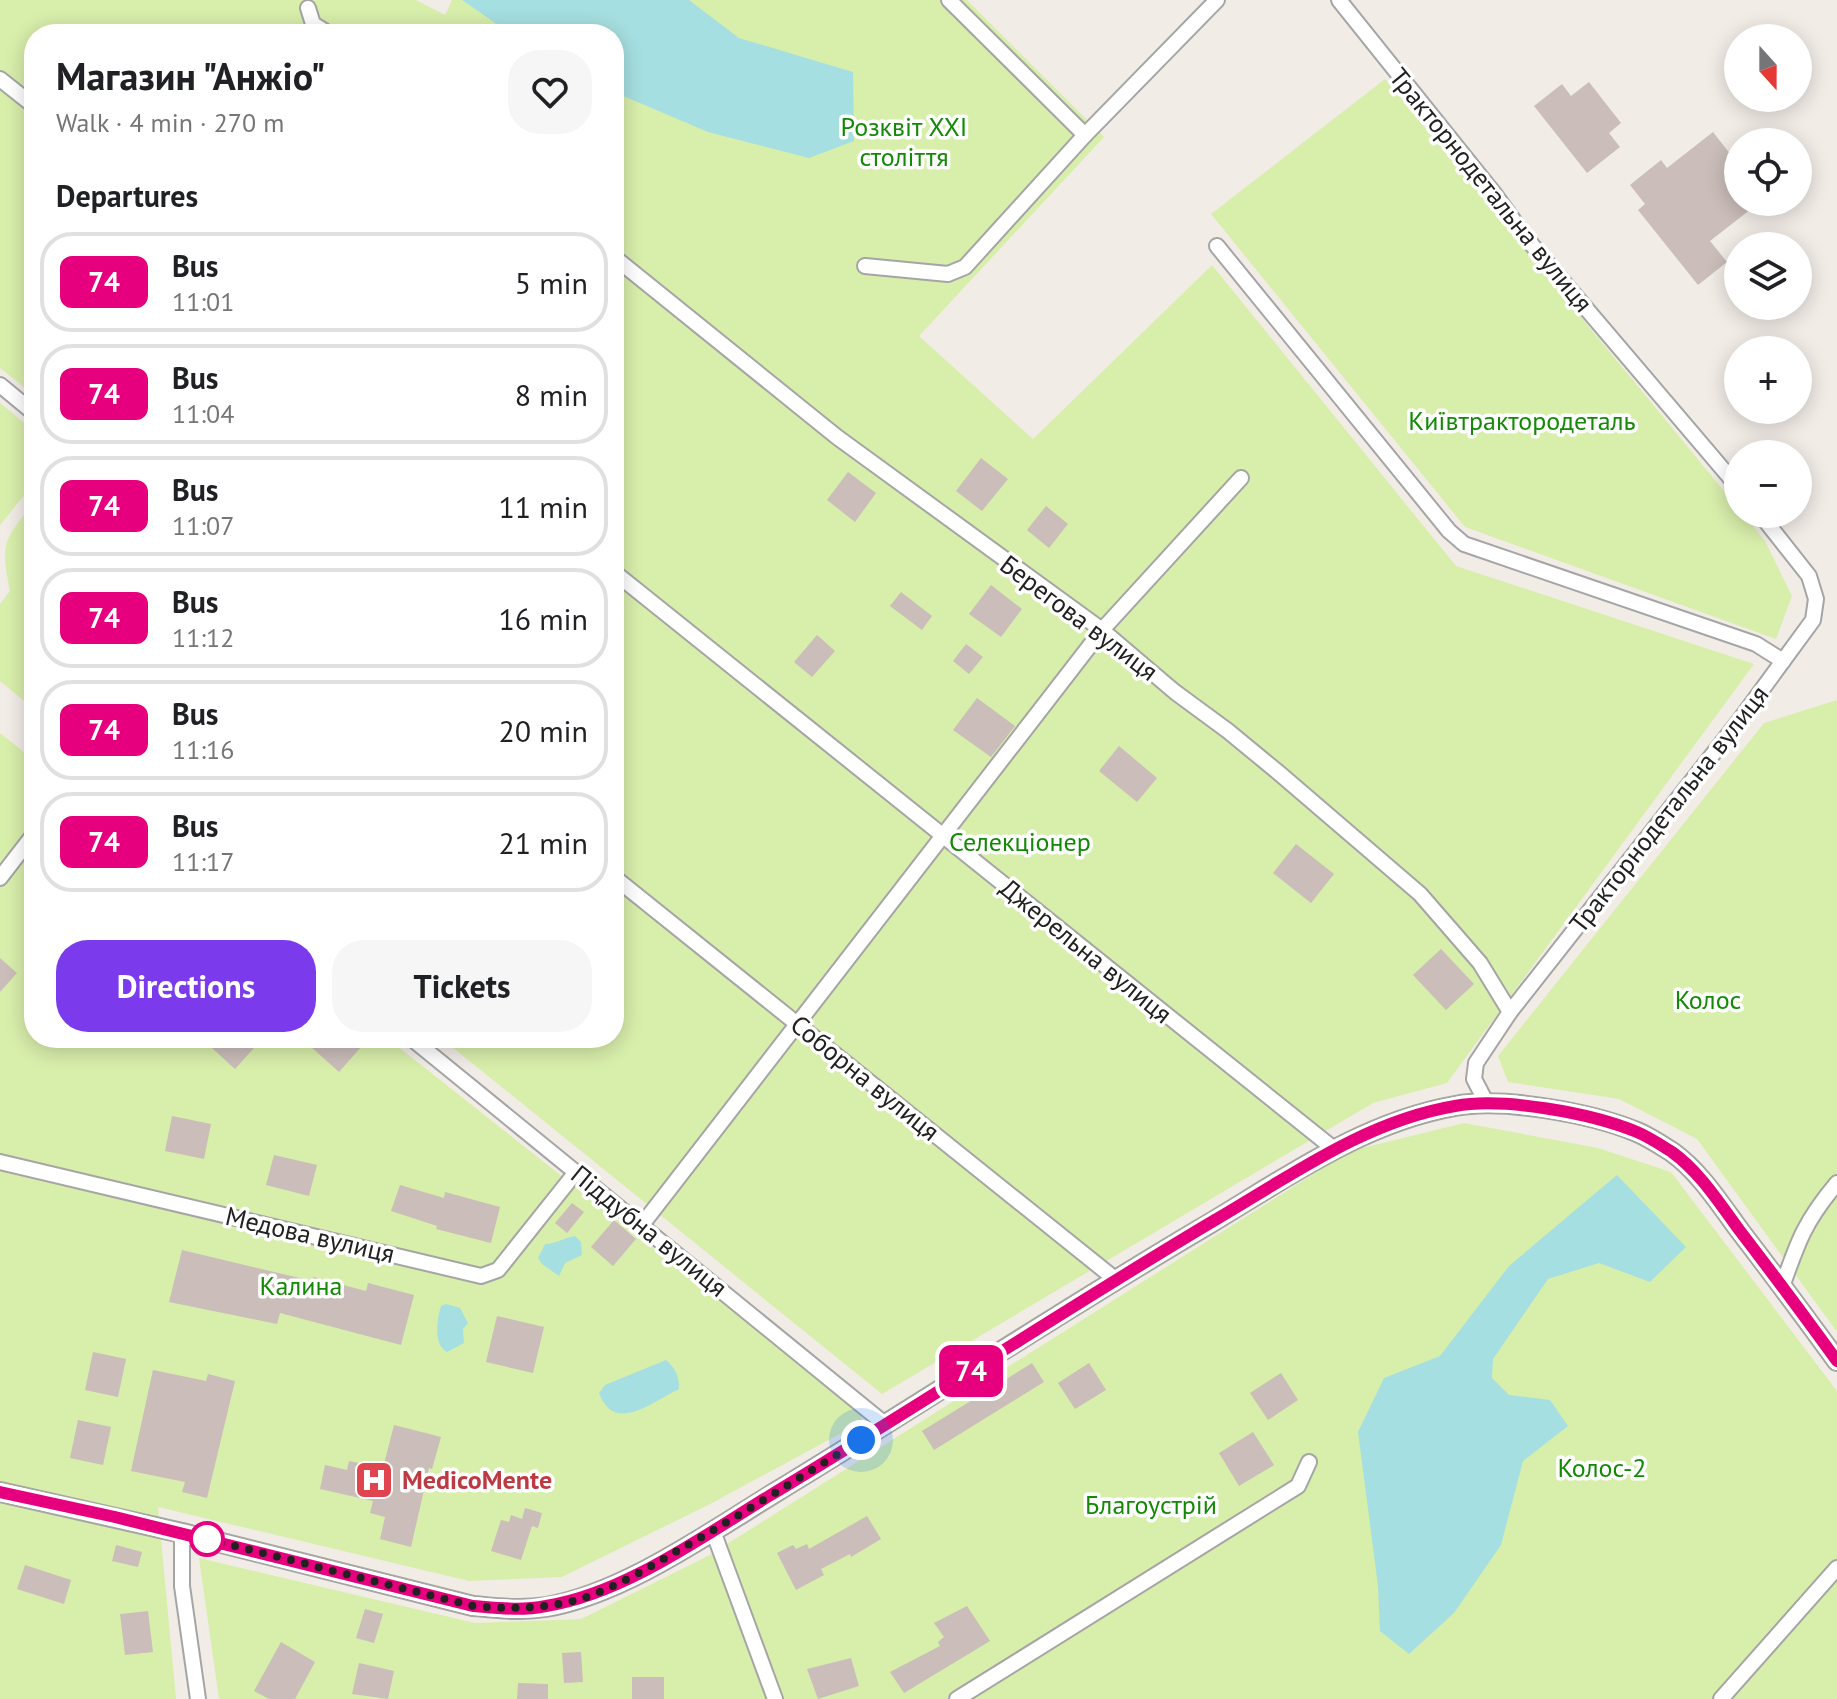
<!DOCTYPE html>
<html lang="en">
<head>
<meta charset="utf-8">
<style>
  :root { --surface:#fff; --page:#f6f6f6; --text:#202124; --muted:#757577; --line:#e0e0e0; --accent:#7c3aed }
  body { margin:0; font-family:"PT Sans",sans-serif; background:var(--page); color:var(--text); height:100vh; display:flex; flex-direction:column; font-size:30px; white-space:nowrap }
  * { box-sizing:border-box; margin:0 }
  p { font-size:26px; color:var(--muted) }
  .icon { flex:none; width:44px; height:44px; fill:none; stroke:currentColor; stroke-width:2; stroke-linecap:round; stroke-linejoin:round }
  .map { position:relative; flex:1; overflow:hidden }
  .sheet { position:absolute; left:24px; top:24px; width:600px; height:1024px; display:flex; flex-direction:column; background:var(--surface); border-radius:32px; box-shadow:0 4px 20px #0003 }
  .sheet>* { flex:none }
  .badge { padding:0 16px; border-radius:12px; font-size:28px; line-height:52px }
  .needle { width:52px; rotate:159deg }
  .tools { position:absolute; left:1724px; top:24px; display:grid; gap:16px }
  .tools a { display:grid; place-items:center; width:88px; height:88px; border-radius:50%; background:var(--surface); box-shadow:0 4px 20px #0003; font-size:40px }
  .you { position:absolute; width:40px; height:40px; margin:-20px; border:6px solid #fff; border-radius:50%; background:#1a73e8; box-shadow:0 0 0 12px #1a73e833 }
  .map>.badge { position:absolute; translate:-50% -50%; box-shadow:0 0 0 4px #fff }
  h2 { padding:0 32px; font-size:30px; line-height:72px }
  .round { display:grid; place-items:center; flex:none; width:84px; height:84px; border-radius:32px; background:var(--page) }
  .headline { display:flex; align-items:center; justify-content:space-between; height:136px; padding:0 32px }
  h1 { font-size:38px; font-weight:700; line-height:60px }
  .button { display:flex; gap:16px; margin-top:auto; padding:16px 32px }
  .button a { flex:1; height:92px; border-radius:32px; background:var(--accent); color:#fff; font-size:32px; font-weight:700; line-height:92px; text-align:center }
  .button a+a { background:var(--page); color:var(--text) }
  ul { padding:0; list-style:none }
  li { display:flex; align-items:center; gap:24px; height:100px; margin:0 16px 12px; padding:0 16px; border:4px solid var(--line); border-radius:32px }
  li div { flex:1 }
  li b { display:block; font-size:30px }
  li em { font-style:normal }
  li .badge { min-width:88px; font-weight:700; text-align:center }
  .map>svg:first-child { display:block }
  .grass { fill:#d8eeab }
  .water { fill:#a6dfe1 }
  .building { fill:#cabdba }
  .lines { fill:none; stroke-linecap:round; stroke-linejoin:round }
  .minor-casing { stroke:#a5a5a5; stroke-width:18 }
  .tertiary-casing { stroke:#a5a5a5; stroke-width:22 }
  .minor { stroke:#fff; stroke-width:14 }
  .tertiary { stroke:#fff; stroke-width:18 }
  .line-casing { stroke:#fff; stroke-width:18 }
  .line { stroke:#e6007e; stroke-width:12 }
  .walk { stroke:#212121; stroke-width:8; stroke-dasharray:0 14.4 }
  .stop-dot { fill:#fff; stroke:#e6007e; stroke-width:4 }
  .labels { text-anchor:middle; stroke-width:7; stroke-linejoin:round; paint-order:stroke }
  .park-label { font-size:26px; fill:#138905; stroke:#fff }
  .street-label { font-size:26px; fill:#212121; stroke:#fff }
  .health-label { font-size:26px; font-weight:bold; fill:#be3a42; stroke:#fff; text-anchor:start }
</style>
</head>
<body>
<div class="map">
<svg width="1837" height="1699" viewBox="0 0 1837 1699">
  <rect width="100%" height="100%" fill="#f2ece7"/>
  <g class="grass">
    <polygon points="0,0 416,0 445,15 452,0 967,0 1104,137 919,336 1033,439 1212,265 1456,566 1754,664 1447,1083 1373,1103 882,1394 441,1038 614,1038 614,34 34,34 34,395 0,368"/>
    <polygon points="1385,79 1738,508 1738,514 1743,514 1765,541 1792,596 1776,639 1465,527 1211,214"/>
    <polygon points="0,403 34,431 34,483 0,525"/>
    <path d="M34,502V709L0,681V604L10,591C0,541 4,541 34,502Z"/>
    <polygon points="1837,700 1837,1332 1697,1139 1619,1099 1508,1082 1498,1056 1764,723"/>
    <polygon points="0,733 34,760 34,1038 387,1038 860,1412 862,1422 710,1504 562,1577 469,1581 158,1507 176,1699 0,1699"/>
    <polygon points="1464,1123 1598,1148 1671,1172 1837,1391 1837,1699 219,1699 199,1558 475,1623 581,1619 708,1556 1350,1151"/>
  </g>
  <g class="water">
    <polygon points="462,0 689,0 739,38 853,72 854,141 809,158 708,132 614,92 614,34 511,34"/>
    <polygon points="1617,1175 1686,1247 1650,1282 1599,1263 1548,1279 1493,1359 1492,1378 1509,1395 1550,1400 1568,1426 1523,1461 1501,1545 1454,1613 1409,1654 1380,1631 1378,1586 1358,1432 1384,1378 1440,1356 1509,1266"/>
    <path d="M575,1236L581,1242L582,1255L565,1263L559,1276L542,1264L538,1258L545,1244C556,1244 563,1238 575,1236Z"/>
    <path d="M446,1304L460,1308L468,1323L463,1329L464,1343L447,1352C433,1345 437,1319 441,1306Z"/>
    <path d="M666,1360C676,1369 679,1376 679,1389C651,1403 614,1434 599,1393L605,1385Z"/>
  </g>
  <g class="building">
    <polygon points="1589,82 1621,123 1609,133 1620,147 1587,173 1534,106 1562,84 1571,96"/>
    <polygon points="1713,132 1738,164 1738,202 1760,202 1710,241 1727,262 1698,285 1638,210 1645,204 1630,185 1661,160 1667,168"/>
    <polygon points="981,458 1008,479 982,511 956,491"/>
    <polygon points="848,472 876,493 855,522 827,500"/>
    <polygon points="1046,506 1068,524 1049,548 1027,530"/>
    <polygon points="991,585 1022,609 1001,637 969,614"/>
    <polygon points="901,592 932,616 922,630 890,606"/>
    <polygon points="817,635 835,651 812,677 794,662"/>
    <polygon points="966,644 983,657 969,674 953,661"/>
    <polygon points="977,698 1015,726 991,757 953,730"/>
    <polygon points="1119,746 1157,778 1137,802 1099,771"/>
    <polygon points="1296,844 1334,874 1311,903 1273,873"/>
    <polygon points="1441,949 1474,984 1446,1010 1413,975"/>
    <polygon points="0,958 17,973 0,992"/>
    <polygon points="201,1038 263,1038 235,1069"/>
    <polygon points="301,1038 369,1038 339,1072"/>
    <polygon points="172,1116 211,1124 204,1159 165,1151"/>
    <polygon points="274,1155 317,1165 309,1196 266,1185"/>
    <polygon points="400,1185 444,1198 445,1192 500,1207 491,1243 436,1229 437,1226 391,1211"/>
    <polygon points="572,1203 584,1212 567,1233 555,1223"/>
    <polygon points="614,1220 636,1239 613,1266 591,1247"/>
    <polygon points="182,1250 312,1281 313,1277 366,1291 368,1283 414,1295 401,1345 280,1313 277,1324 169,1302"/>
    <polygon points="497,1316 544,1327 533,1373 486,1362"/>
    <polygon points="93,1352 126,1359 118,1397 85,1390"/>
    <polygon points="1032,1363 1044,1382 934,1450 922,1431"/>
    <polygon points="1089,1363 1106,1390 1075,1409 1058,1383"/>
    <polygon points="153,1370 206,1381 208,1374 235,1381 207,1498 182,1492 185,1482 131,1471"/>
    <polygon points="1281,1373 1298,1400 1268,1420 1250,1393"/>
    <polygon points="78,1420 111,1427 103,1465 70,1458"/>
    <polygon points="394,1425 441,1437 432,1469 429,1468 411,1547 380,1539 385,1517 370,1513 373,1501 320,1489 325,1465 347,1470 349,1461 383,1468"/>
    <polygon points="1253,1432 1274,1465 1239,1486 1219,1453"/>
    <polygon points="525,1508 542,1513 538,1528 532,1526 521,1560 491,1551 501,1520 509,1522 511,1515 522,1519"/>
    <polygon points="867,1516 881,1539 851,1557 850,1554 821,1569 824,1575 796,1590 777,1553 793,1545 796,1549 807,1544 809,1549"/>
    <polygon points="116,1545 142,1552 138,1567 112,1561"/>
    <polygon points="25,1565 71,1580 64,1604 17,1589"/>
    <polygon points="967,1606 990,1641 904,1693 890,1672 940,1646 938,1642 944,1637 934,1623"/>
    <polygon points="365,1609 383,1614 374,1643 356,1638"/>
    <polygon points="148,1611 153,1652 125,1655 120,1614"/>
    <polygon points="281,1642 315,1662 295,1699 269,1699 254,1691"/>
    <polygon points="581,1652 583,1682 564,1683 562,1653"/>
    <polygon points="851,1658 859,1686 818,1699 807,1669"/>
    <polygon points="359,1663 394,1671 388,1699 352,1694"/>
    <rect x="632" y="1677" width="32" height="22"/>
    <polygon points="518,1683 548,1684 548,1699 517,1699"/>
  </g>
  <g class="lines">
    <g class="minor-casing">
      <g id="minor">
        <polyline points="1339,0 1496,196 1527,239 1738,487"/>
        <polyline points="308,8 313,24 329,34"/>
        <polyline points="0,79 34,106"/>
        <polyline points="1085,135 1217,0"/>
        <polyline points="1217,246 1449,531 1464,544 1756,644 1783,661"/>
        <polyline points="614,257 837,437 1102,630 1175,692 1228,731 1279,773 1420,894 1480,963 1510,1012"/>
        <polyline points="865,266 948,274 965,267 1085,135 949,0"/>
        <polyline points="0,385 34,413"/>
        <polyline points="614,572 1334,1149"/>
        <polyline points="614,877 1115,1279"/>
        <polyline points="0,878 34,834"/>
        <polyline points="411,1038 886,1425"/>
        <polyline points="1486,1102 1474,1079 1476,1063 1510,1012 1739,721 1813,620 1816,599 1809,576 1760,514"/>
        <polyline points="0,1162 481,1276 498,1270 576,1172"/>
        <polyline points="641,1226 1102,630 1241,478"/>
        <path d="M1782,1287C1798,1241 1805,1221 1837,1183"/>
        <polyline points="713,1531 775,1699"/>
        <polyline points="182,1533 182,1586 198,1699"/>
        <polyline points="957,1699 1298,1486 1309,1462"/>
        <polyline points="1721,1699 1837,1568"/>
      </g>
    </g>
    <g class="tertiary-casing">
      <path id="tertiary" d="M0,1492L182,1533L473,1606C498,1608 521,1611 546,1607C623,1594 709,1533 776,1492C921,1404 1062,1310 1209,1224C1287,1177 1364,1122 1455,1106C1503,1097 1591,1113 1637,1132C1649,1137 1661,1145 1672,1152C1700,1172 1720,1204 1740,1231C1773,1274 1805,1317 1837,1361"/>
    </g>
    <use href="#minor" class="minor"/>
    <use href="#tertiary" class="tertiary"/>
  </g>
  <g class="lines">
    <g class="line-casing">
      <path id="line" d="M0,1492L115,1517L473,1606C498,1608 521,1611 546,1606C623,1594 702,1537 769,1496C919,1406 1065,1309 1215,1220C1292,1175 1366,1121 1455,1106C1503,1097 1591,1113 1637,1132C1649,1137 1661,1145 1672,1152C1700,1172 1720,1204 1740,1231C1773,1274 1805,1317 1837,1361"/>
    </g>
    <use href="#line" class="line"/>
    <path class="walk" d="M207,1539L473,1606C509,1609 542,1609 577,1600C611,1590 646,1569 677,1551C739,1516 800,1477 861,1440"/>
  </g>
  <defs>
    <g id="hospital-square" transform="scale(2)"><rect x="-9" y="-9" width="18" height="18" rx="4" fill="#e0444e" stroke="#fff"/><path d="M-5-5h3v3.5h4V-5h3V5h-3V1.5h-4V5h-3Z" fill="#fff"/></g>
  </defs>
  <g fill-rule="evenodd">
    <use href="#hospital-square" x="374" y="1480"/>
  </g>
  <circle class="stop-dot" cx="207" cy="1539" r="16"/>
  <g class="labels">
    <g class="park-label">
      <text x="904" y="136">Розквіт XXI<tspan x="904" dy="30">століття</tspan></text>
      <text x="1522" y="430">Київтрактородеталь</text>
      <text x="1020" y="851">Селекціонер</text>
      <text x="1708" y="1009">Колос</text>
      <text x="301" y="1295">Калина</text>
      <text x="1602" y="1477">Колос-2</text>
      <text x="1151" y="1514">Благоустрій</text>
    </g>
    <g class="street-label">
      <text transform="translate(1491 190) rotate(51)" y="9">Тракторнодетальна вулиця</text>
      <text transform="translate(1079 618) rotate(37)" y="9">Берегова вулиця</text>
      <text transform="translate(1669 809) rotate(-52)" y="9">Тракторнодетальна вулиця</text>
      <text transform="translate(1086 951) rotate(39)" y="9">Джерельна вулиця</text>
      <text transform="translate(865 1078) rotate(39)" y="9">Соборна вулиця</text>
      <text transform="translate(649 1231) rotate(39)" y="9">Піддубна вулиця</text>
      <text transform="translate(310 1235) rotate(13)" y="9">Медова вулиця</text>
    </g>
    <g class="health-label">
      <text x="402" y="1489">MedicoMente</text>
    </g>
  </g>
</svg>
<div class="tools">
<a><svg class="needle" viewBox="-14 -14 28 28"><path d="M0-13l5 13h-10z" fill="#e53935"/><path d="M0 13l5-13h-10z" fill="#757577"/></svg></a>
<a><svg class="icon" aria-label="locate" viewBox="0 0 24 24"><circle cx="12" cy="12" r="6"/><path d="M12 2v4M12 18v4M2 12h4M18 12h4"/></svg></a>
<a><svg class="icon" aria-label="layers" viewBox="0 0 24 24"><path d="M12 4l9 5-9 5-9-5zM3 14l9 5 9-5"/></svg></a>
<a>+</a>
<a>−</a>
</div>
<div class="you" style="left:861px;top:1440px"></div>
<b class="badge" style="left:971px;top:1371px;background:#e6007e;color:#fff">74</b>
<section class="sheet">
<div class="headline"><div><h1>Магазин &quot;Анжіо&quot;</h1><p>Walk · 4 min · 270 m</p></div><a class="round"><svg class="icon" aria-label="heart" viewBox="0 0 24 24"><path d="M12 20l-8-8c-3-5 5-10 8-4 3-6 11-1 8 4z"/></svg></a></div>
<h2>Departures</h2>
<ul>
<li><span class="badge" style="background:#e6007e;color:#fff">74</span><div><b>Bus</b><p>11:01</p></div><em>5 min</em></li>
<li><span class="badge" style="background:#e6007e;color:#fff">74</span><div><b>Bus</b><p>11:04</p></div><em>8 min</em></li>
<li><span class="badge" style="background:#e6007e;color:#fff">74</span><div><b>Bus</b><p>11:07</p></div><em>11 min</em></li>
<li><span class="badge" style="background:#e6007e;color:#fff">74</span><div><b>Bus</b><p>11:12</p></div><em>16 min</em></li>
<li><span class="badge" style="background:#e6007e;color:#fff">74</span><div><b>Bus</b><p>11:16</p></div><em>20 min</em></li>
<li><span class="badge" style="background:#e6007e;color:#fff">74</span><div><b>Bus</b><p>11:17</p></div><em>21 min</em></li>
</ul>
<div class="button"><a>Directions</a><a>Tickets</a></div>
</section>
</div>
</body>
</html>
